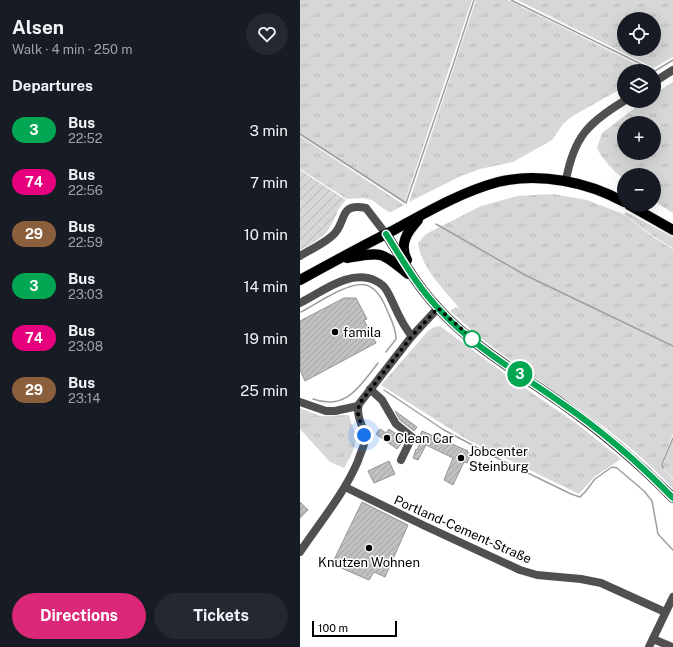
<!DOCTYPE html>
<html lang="en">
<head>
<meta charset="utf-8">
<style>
  :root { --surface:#171b24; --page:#242831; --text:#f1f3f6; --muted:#9ea1a6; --accent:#db2777 }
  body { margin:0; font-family:"Public Sans",sans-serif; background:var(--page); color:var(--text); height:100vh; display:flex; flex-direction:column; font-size:15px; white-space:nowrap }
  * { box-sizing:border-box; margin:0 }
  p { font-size:13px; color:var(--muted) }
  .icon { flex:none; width:22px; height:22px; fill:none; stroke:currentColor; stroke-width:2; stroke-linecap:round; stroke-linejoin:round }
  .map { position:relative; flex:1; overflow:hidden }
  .side { display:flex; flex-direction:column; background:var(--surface); width:300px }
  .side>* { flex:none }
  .badge { padding:0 8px; border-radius:13px; font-size:14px; line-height:26px }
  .controls { position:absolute; left:317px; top:12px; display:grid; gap:8px }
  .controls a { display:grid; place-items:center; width:44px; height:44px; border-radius:50%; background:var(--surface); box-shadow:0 4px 16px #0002; font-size:20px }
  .scale { position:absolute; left:12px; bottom:10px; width:85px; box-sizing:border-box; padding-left:4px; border:2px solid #000; border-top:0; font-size:11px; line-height:14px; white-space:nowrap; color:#000; -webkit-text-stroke:3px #fff; paint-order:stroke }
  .you { position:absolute; width:20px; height:20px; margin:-10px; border:3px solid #fff; border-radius:50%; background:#1a73e8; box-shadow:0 0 0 6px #1a73e833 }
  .map>.badge { position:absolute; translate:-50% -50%; box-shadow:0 0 0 2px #fff }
  h2 { padding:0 12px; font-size:15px; line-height:36px }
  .round { display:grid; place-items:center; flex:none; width:42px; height:42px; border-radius:21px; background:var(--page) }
  .overview { display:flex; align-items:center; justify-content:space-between; height:68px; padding:0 12px }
  h1 { font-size:19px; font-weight:700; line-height:30px }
  .action { display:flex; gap:8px; margin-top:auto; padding:8px 12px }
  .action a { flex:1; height:46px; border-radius:24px; background:var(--accent); color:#fff; font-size:16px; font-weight:700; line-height:46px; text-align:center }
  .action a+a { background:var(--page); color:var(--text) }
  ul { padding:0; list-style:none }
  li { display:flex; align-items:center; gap:12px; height:52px; padding:0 12px }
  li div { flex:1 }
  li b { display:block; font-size:15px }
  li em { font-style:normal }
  li .badge { min-width:44px; font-weight:700; text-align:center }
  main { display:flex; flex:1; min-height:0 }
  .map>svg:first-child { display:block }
  .grass { fill:url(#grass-tufts); fill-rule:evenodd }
  .garden { fill:url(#garden-furrows) }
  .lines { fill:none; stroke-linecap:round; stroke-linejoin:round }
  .stream { stroke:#9e9e9e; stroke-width:1.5 }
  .building { fill:url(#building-hatch); stroke:#949494 }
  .major-casing { stroke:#dbdbdb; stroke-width:11 }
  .minor { stroke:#505050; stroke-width:8 }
  .major { stroke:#000; stroke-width:10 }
  .line-casing { stroke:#fff; stroke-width:9 }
  .line { stroke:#00a651; stroke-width:6 }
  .walk { stroke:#000; stroke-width:4; stroke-dasharray:0 7.2 }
  .poi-dot { fill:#000; stroke:#fff; stroke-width:1.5 }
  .stop-dot { fill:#fff; stroke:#00a651; stroke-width:2 }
  .labels { text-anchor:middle; stroke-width:3; stroke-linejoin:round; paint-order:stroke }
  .poi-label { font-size:13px; fill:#000; stroke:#fff; text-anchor:start }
  .street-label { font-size:13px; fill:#000; stroke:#fff }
</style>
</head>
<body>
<main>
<section class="side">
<div class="overview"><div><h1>Alsen</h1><p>Walk · 4 min · 250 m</p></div><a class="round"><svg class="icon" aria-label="heart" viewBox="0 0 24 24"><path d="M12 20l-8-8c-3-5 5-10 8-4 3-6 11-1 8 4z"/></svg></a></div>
<h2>Departures</h2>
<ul>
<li><span class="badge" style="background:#00a651;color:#fff">3</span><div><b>Bus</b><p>22:52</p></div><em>3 min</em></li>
<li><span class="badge" style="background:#e6007e;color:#fff">74</span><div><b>Bus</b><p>22:56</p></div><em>7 min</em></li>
<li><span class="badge" style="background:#8b5e3c;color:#fff">29</span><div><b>Bus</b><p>22:59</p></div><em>10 min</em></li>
<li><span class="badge" style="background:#00a651;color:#fff">3</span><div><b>Bus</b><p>23:03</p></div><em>14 min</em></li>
<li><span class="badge" style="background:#e6007e;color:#fff">74</span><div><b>Bus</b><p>23:08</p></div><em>19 min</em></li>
<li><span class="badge" style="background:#8b5e3c;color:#fff">29</span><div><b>Bus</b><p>23:14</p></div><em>25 min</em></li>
</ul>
<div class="action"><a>Directions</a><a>Tickets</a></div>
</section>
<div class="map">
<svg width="373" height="647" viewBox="0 0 373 647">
  <defs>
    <pattern id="grass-tufts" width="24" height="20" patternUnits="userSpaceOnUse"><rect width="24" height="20" fill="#d7d7d7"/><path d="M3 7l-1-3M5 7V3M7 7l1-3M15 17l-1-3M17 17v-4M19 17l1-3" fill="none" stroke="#b7b7b7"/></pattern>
    <pattern id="garden-furrows" width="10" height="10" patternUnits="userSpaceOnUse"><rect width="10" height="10" fill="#d7d7d7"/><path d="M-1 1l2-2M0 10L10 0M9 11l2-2" fill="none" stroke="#b7b7b7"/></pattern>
    <pattern id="building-hatch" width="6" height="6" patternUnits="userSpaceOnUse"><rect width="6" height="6" fill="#c0c0c0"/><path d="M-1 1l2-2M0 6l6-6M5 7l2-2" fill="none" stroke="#a3a3a3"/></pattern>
  </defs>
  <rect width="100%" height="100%" fill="#fff"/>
  <g class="grass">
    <polygon points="0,0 172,0 105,201 102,200 0,134"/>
    <polygon points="176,0 208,0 350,71 324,71 324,87 271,117 263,124 252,140 213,162 180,169 161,176 109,202"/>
    <path d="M217,0H373V57L354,68ZM324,19H354V49H324Z"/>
    <path d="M373,82V213L354,201V175H324V179C314,172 302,159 297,148L302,133L344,101H354V94ZM324,123H354V153H324Z"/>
    <polygon points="0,136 104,205 91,212 87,211 72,200 63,198 47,199 0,169"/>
    <path d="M253,194L287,200L323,214L353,237L373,249V434L361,465L373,480V489C318,428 246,389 182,339C171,330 161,320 150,311L156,307L160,309C144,289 122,270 118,243L126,234L181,206L217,196Z"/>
    <polygon points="326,212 373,237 373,248 353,236 324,214"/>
    <polygon points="140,326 212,379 276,423 321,459 294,477 279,494 166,439 81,385 128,331 134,327"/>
    <path d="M0,408L20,416L49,415C50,421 53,427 55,433C58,446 50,457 44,468L30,462L0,429Z"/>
    <polygon points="373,440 373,479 363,467 363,464"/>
  </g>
  <path class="garden" d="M0,170L46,200C36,210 37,216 30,227C24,238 11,244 0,250Z"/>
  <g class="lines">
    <g class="stream">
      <polyline points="211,0 355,71 373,60"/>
      <polyline points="0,134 106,203 153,65 174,0"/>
      <polyline points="136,224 225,275 373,346"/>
      <path d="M1,312C16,304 49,281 66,285C77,288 83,300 87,310C91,319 96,328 96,339L86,352"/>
      <polyline points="84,390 144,430 199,459 271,494 280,497 285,492 295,479 312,467 317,468 344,491 352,501 358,534 373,550"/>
      <path d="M13,399C46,411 60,386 78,363"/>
      <polyline points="363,468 362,464 373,438"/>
    </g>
  </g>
  <g class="building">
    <polygon points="44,298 56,298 67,319 64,320 76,343 5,381 0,370 0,321"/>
    <polygon points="95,411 117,427 114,431 100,420"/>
    <polygon points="80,429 86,433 89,429 102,438 98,443 101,444 97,449 76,434"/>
    <polygon points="122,431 168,451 167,452 171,454 167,463 164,462 153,485 144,480 153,458 126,445 118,460 113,458 116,449 117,450 121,442 118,440"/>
    <polygon points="89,461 95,474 74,483 68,471"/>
    <polygon points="0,502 8,510 0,518"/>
    <polygon points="62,502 108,525 85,577 74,572 69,580 32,564"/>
  </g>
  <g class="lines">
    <g class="major-casing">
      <g id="major">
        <polyline points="329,205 373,230"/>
        <path d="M86,234C102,259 117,286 138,308C172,346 219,373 260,402C301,431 338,462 373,498"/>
        <path d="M47,258C83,252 80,251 108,274"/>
        <path d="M107,260C99,244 107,232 118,220"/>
        <path d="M0,280C31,263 62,246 94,230C127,212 161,192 198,182C240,172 288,182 324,202"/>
      </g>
    </g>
    <g class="minor">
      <polyline points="354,82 373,70"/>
      <path d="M266,180C274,137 288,123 324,101"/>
      <path d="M0,256C10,250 23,244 32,236C48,223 37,202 66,208L86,234"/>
      <path d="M0,303C22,292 51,268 76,281C80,283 85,287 87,291C96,307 100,323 112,336"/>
      <polyline points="70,389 82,400 96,424 112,437 101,460"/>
      <polyline points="0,402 26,411 35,411 58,406"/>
      <polyline points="45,487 125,526 220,570 237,575 281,579 301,583 365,612"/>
      <path d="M0,552C20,522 44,494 58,461C60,454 64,447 65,440C65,427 55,417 59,404L112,336L138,308"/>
      <polyline points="353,639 372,647"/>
      <polyline points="349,647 373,597"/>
    </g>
    <use href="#major" class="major"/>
  </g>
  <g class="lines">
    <g class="line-casing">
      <path id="line" d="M86,234C102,259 117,286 138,308C172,346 219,373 260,402C301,430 338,462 373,498"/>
    </g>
    <use href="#line" class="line"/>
    <polyline class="walk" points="64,435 58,414 59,404 112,336 138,308 175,341 172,339"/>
  </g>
  <g class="poi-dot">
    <circle cx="35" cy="332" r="4"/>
    <circle cx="87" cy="438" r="4"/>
    <circle cx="161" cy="458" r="4"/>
    <circle cx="69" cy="548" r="4"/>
  </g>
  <circle class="stop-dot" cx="172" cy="339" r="8"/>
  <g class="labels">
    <g class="poi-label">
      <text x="43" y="337">famila</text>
      <text x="95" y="443">Clean Car</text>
      <text x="169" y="456">Jobcenter<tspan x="169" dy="15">Steinburg</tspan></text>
      <text x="69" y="567" text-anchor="middle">Knutzen Wohnen</text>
    </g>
    <g class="street-label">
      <text transform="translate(163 529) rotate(24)" y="5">Portland-Cement-Straße</text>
    </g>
  </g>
</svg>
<div class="controls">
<a><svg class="icon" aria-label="locate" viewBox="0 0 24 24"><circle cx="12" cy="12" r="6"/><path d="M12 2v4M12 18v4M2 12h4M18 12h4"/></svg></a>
<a><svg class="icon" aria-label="layers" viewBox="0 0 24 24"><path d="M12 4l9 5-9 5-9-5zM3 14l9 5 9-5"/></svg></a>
<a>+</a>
<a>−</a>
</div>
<div class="scale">100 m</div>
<div class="you" style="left:64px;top:435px"></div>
<b class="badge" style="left:220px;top:374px;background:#00a651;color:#fff">3</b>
</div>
</main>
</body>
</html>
